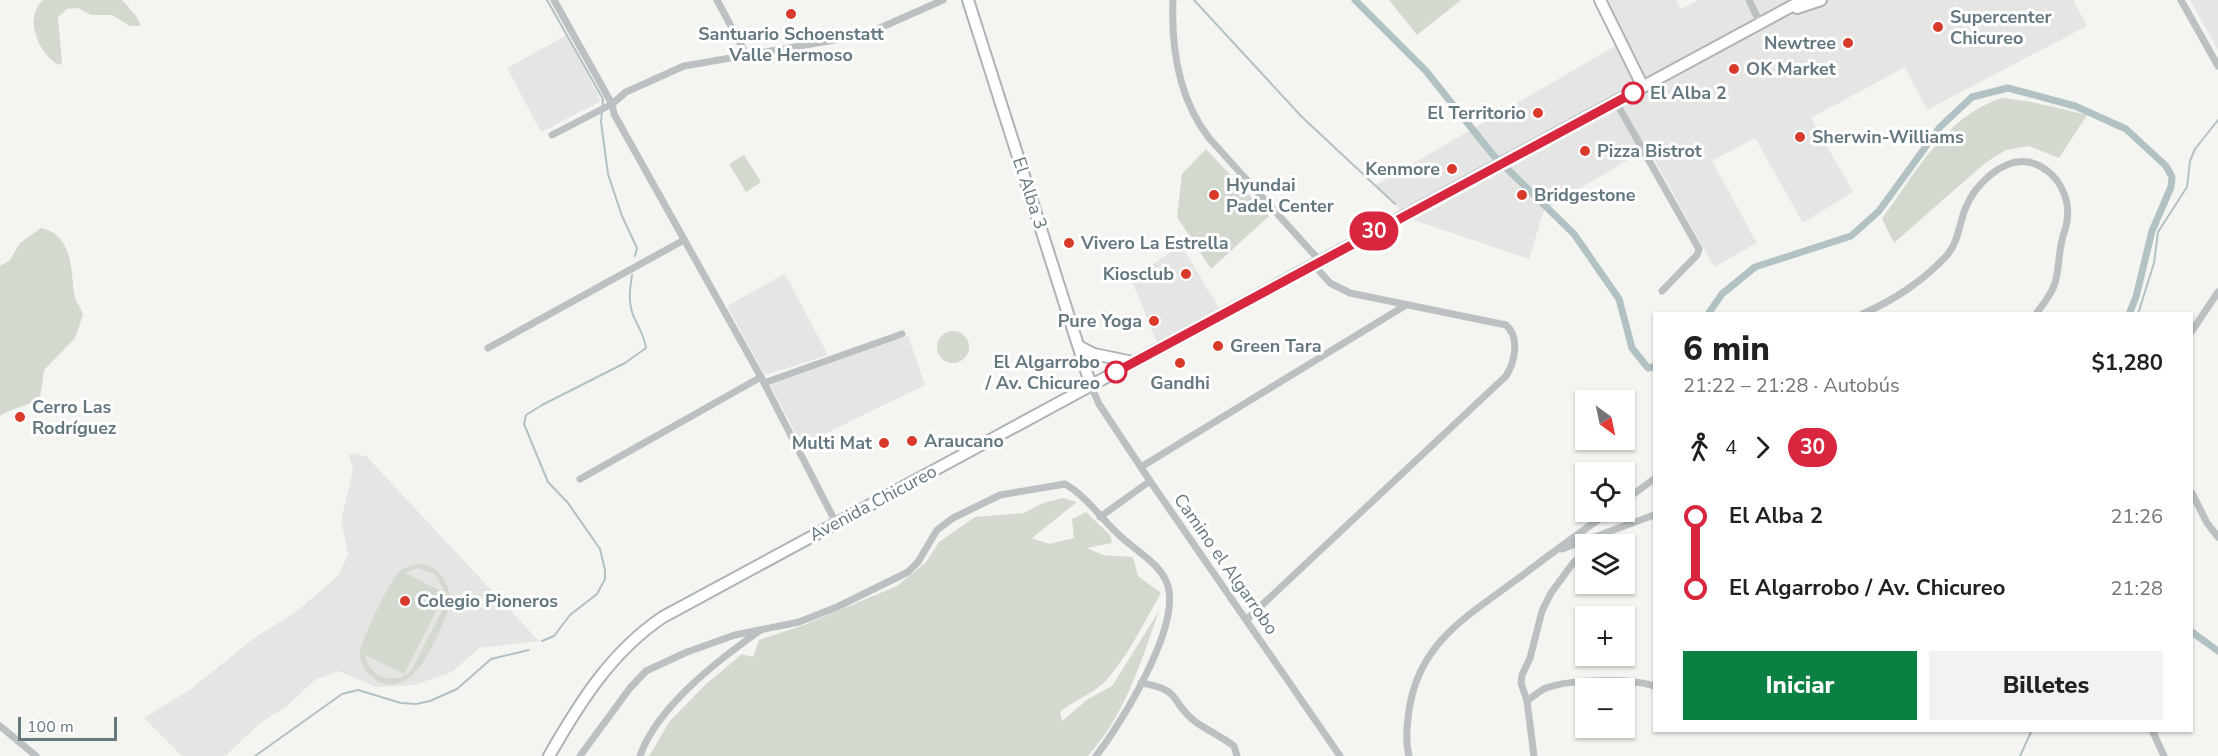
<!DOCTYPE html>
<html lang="es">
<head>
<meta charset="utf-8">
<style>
  :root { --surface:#fff; --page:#f2f2f2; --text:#202124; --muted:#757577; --accent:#0b8043 }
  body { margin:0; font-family:"Nunito Sans",sans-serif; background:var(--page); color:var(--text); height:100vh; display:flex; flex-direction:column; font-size:22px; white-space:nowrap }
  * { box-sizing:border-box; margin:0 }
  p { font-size:20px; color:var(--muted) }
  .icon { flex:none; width:33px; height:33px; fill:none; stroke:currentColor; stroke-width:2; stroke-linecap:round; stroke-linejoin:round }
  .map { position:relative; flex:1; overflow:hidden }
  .drawer { position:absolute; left:1653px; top:312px; width:540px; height:420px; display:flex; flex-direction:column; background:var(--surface); border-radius:0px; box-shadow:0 2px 4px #0004 }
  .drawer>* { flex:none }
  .badge { padding:0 12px; border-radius:20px; font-size:21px; line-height:39px }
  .needle { width:39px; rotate:147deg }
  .fabs { position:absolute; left:1575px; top:390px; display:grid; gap:12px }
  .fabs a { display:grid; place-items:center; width:60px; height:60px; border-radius:0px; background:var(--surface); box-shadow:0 2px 4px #0004; font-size:30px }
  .scale { position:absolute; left:18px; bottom:15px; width:99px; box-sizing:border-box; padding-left:6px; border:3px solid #657880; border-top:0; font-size:16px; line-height:21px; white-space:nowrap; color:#657880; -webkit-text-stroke:4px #fff; paint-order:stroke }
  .map>.badge { position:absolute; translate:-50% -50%; box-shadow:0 0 0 3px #fff }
  .legs { display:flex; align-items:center; gap:9px; height:66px; padding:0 30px; font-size:20px }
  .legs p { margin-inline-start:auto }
  .head { display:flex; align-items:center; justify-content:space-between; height:102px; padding:0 30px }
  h1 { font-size:33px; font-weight:800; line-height:45px }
  .primary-button { display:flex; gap:12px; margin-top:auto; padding:12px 30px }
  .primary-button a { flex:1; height:69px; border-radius:0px; background:var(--accent); color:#fff; font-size:24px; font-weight:800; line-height:69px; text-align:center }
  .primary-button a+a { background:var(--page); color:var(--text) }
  ul { padding:0 30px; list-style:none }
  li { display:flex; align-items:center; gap:21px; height:72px; font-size:22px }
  li i { display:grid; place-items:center; width:9px; height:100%; margin:0 8px; background:currentColor }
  li i::after { content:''; width:15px; height:15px; margin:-8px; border:4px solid; border-radius:50%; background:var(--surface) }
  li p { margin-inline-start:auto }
  li:first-child i { background:linear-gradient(#0000 50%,currentColor 0) }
  li:last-child i { background:linear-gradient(currentColor 50%,#0000 0) }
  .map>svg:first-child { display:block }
  .built { fill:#e5e5e4 }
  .green { fill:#d4d9d0; fill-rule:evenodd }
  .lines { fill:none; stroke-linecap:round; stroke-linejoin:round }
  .stream { stroke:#b2c2c4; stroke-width:2 }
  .canal { stroke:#b2c2c4; stroke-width:7 }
  .secondary-casing { stroke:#adb4b7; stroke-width:14 }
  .street { stroke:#bbc0c2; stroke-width:7 }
  .secondary { stroke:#fff; stroke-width:10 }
  .line-1-casing { stroke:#fff; stroke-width:14 }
  .line-1 { stroke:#d7263d; stroke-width:9 }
  .poi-dot { fill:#da3a2b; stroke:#fff; stroke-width:2 }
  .stop-1-dot { fill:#fff; stroke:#d7263d; stroke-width:3 }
  .labels { text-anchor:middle; stroke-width:6; stroke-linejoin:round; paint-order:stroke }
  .poi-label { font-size:18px; font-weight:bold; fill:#657880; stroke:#fff; text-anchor:start }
  .stop-label { font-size:18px; font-weight:bold; fill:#657880; stroke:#fff; text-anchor:start }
  .street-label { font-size:18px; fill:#657880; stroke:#fff }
</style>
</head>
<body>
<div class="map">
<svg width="2218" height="756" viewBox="0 0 2218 756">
  <rect width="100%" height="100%" fill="#f4f4f0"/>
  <g class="built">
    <polygon points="1607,0 1676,0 1681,9 1698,0 2073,0 2087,26 1927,110 1905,67 1811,118 1853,192 1803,223 1755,138 1712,161 1757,243 1714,267 1648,148 1544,210 1529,259 1408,218 1376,185 1627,39"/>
    <polygon points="2190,0 2218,0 2218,50"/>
    <polygon points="567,35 601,101 541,132 507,68"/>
    <polygon points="1181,245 1219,308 1158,345 1131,279"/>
    <polygon points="785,274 828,355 765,375 727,306"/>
    <polygon points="908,336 925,385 802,445 770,385"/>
    <polygon points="355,453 367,457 539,641 479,648 452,672 414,685 376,687 339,671 315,680 287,706 260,723 225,756 182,756 144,718 191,689 253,639 297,611 339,575 348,554 341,521 353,470 349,455"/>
  </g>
  <g class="green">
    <path d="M43,0H122L136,16L141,26H130L112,15H91L78,8L67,9L58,17L62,63L58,65C39,53 23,18 43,0Z"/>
    <polygon points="1389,0 1461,0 1417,35"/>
    <path d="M2003,98L2032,102L2087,115L2059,158L2029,146L2006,150L1985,163L1894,243L1882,219C1914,175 1948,113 2003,98Z"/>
    <polygon points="1206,149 1269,216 1211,269 1177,217 1182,174"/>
    <polygon points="744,155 761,182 746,192 729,164"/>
    <path d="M41,228C72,235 71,267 74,293C75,301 81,307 83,315L75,338L44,370L40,398C27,407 13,407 0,416V266L10,260L20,243Z"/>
    <circle cx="953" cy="347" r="16"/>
    <path d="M1063,498L1077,502L1032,538L1049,544L1074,538L1072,519L1086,512L1110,535L1112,543L1087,548L1103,555L1133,557L1138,576L1161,593C1145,620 1130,653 1109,677C1098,692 1075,699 1060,712L1062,721L1088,699L1112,686L1159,611C1140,664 1126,713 1088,756H649L670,721L705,685L742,654L753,657L759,640L804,625L897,586L926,562L939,542L975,517L1024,513L1043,503Z"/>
    <path d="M419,564C442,566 453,587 449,608C439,633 415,701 378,681C368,676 361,667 360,656C359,643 389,583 398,573C404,567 411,565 419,564ZM417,568L435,574L445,593L405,573ZM445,594L444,607L411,671C394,686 369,677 365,655L404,674Z"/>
  </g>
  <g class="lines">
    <g class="stream">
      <polyline points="547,0 603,99 601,122 608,174 622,216 637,248 635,256"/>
      <polyline points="1194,0 1301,116 1395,204"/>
      <polyline points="2138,314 2154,263 2158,232 2187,187 2190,161 2195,149 2218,120"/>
      <path d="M542,641L554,636L570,615L597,594L605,579V570L600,549L568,503L548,482L524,424L526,415L542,405L625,363L646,348C644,334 638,327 633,315C628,302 630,288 632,275"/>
      <polyline points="255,756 342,694 358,690 401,703 416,704 430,701 457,689 491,659 529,650"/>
      <polyline points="2020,756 2032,730"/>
    </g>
    <g class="canal">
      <polyline points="1355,0 1426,71 1493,155 1574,234 1619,299 1632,348 1648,368 1654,367"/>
      <polyline points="1708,314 1722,294 1755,267 1851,236 1879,211 1940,127 1972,97 2008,88 2075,106 2126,129 2166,166 2172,177 2171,187 2152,231 2136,297 2129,314"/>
      <polyline points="2192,632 2218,651"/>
    </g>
    <g class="secondary-casing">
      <g id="secondary">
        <polyline points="968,0 1091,386"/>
        <polyline points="1600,0 1643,87"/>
        <polyline points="1797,8 1821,0"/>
        <polyline points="1080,347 1094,354 1133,362"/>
        <path d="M549,756C580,702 611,652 663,617L1803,0"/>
      </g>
    </g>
    <g class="street">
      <polyline points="717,0 747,56"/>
      <path d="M1173,0C1171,49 1179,99 1209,138L1319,260"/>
      <polyline points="1749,0 1761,25"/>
      <polyline points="2181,0 2218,66"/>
      <polyline points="1616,102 1699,249 1697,255 1662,291"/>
      <polyline points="552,135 612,104 554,0"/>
      <path d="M1862,314C1893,301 1926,279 1948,254C1959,240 1959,223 1966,207C1975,185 2002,158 2028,162C2042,164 2056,176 2062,189C2069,203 2069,219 2064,233C2058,250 2060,266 2055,283C2052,294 2043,304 2036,314"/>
      <polyline points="2192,331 2218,292"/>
      <polyline points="488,348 684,240"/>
      <polyline points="764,383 902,334"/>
      <polyline points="1091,386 1099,404 1150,481 1340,756"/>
      <polyline points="1141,467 1406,305"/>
      <polyline points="580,479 761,377"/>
      <polyline points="2192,493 2207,523 2218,537"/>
      <polyline points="1624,501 1654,479"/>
      <polyline points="1100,517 1150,481"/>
      <polyline points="836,523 761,377 614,114 612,104 626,92 684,66 864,35 943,0"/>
      <polyline points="1562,549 1654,515"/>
      <path d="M1246,620L1506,376C1515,362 1520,337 1506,325L1350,293L1330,283L1313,264"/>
      <path d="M1141,683C1185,690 1168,702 1197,723C1209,731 1222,737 1234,746L1237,756"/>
      <path d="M1527,701C1533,697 1539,691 1546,688C1571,679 1630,678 1654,686"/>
      <polyline points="0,726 36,756"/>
      <polyline points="2152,730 2164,756"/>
      <path d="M580,756L630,688L646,671L687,652L735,635L799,622L837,607L908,572L918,562L937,530L953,518L1000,495L1065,484C1086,496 1100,517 1118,534C1134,550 1161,563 1168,586C1180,628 1121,724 1096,756"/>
      <path d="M640,756C657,707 717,661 758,632"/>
      <path d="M1409,756C1405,741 1407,726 1409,710C1419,643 1466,617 1516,580C1547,557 1578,533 1610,512"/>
      <polyline points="1534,756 1527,701 1521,683 1522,675 1530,658 1542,611 1551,593 1573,563 1586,552"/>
    </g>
    <use href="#secondary" class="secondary"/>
  </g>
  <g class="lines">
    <g class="line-1-casing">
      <polyline id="line-1" points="1116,372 1633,93"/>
    </g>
    <use href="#line-1" class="line-1"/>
  </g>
  <g class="poi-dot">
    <circle cx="791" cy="14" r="6"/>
    <circle cx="1938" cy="27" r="6"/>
    <circle cx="1848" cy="43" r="6"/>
    <circle cx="1734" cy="69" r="6"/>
    <circle cx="1538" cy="113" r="6"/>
    <circle cx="1800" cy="137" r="6"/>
    <circle cx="1585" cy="151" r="6"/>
    <circle cx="1452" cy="169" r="6"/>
    <circle cx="1214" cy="195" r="6"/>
    <circle cx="1522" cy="195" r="6"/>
    <circle cx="1069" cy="243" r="6"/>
    <circle cx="1186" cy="274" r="6"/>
    <circle cx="1154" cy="321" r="6"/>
    <circle cx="1218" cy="346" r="6"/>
    <circle cx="1180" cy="363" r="6"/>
    <circle cx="20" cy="417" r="6"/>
    <circle cx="912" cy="441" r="6"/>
    <circle cx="884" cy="443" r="6"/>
    <circle cx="405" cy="601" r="6"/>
  </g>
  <g class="stop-1-dot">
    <circle cx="1633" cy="93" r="10"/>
    <circle cx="1116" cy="372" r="10"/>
  </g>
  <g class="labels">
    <g class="poi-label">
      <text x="1950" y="23">Supercenter<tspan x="1950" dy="21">Chicureo</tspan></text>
      <text x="791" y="40" text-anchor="middle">Santuario Schoenstatt<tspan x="791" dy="21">Valle Hermoso</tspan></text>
      <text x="1836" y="49" text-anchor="end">Newtree</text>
      <text x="1746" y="75">OK Market</text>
      <text x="1526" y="119" text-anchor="end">El Territorio</text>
      <text x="1812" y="143">Sherwin-Williams</text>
      <text x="1597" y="157">Pizza Bistrot</text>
      <text x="1440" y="175" text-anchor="end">Kenmore</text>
      <text x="1226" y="191">Hyundai<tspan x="1226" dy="21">Padel Center</tspan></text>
      <text x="1534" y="201">Bridgestone</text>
      <text x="1081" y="249">Vivero La Estrella</text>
      <text x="1174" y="280" text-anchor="end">Kiosclub</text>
      <text x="1142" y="327" text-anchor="end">Pure Yoga</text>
      <text x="1230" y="352">Green Tara</text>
      <text x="1180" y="389" text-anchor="middle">Gandhi</text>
      <text x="32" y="413">Cerro Las<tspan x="32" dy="21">Rodríguez</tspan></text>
      <text x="924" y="447">Araucano</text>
      <text x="872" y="449" text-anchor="end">Multi Mat</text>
      <text x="417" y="607">Colegio Pioneros</text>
    </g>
    <g class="stop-label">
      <text x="1650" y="99">El Alba 2</text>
      <text x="1100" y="368" text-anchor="end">El Algarrobo<tspan x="1100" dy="21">/ Av. Chicureo</tspan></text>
    </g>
    <g class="street-label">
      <text transform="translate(1030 193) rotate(72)" y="6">El Alba 3</text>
      <text transform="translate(873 503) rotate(-28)" y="6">Avenida Chicureo</text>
      <text transform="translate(1226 564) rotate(55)" y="6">Camino el Algarrobo</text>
    </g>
  </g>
</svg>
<div class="fabs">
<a><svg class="needle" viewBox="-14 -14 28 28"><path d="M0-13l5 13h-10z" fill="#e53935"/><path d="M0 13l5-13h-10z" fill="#757577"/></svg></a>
<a><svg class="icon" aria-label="locate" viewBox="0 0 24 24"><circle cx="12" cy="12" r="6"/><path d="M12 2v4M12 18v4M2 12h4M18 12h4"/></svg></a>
<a><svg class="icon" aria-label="layers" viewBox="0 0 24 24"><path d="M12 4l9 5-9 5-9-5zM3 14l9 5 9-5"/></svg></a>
<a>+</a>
<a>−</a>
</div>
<div class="scale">100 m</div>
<b class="badge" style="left:1374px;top:231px;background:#d7263d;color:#fff">30</b>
<section class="drawer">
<div class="head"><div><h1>6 min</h1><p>21:22 – 21:28 · Autobús</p></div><b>$1,280</b></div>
<div class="legs"><svg class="icon" aria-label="walk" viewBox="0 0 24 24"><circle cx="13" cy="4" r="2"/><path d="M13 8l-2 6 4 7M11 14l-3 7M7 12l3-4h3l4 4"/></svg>4<svg class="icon" aria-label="forward" viewBox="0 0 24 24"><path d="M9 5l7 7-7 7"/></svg><b class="badge" style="background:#d7263d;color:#fff">30</b></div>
<ul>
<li><i style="color:#d7263d"></i><b>El Alba 2</b><p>21:26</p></li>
<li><i style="color:#d7263d"></i><b>El Algarrobo / Av. Chicureo</b><p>21:28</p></li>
</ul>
<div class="primary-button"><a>Iniciar</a><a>Billetes</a></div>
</section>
</div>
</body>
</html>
